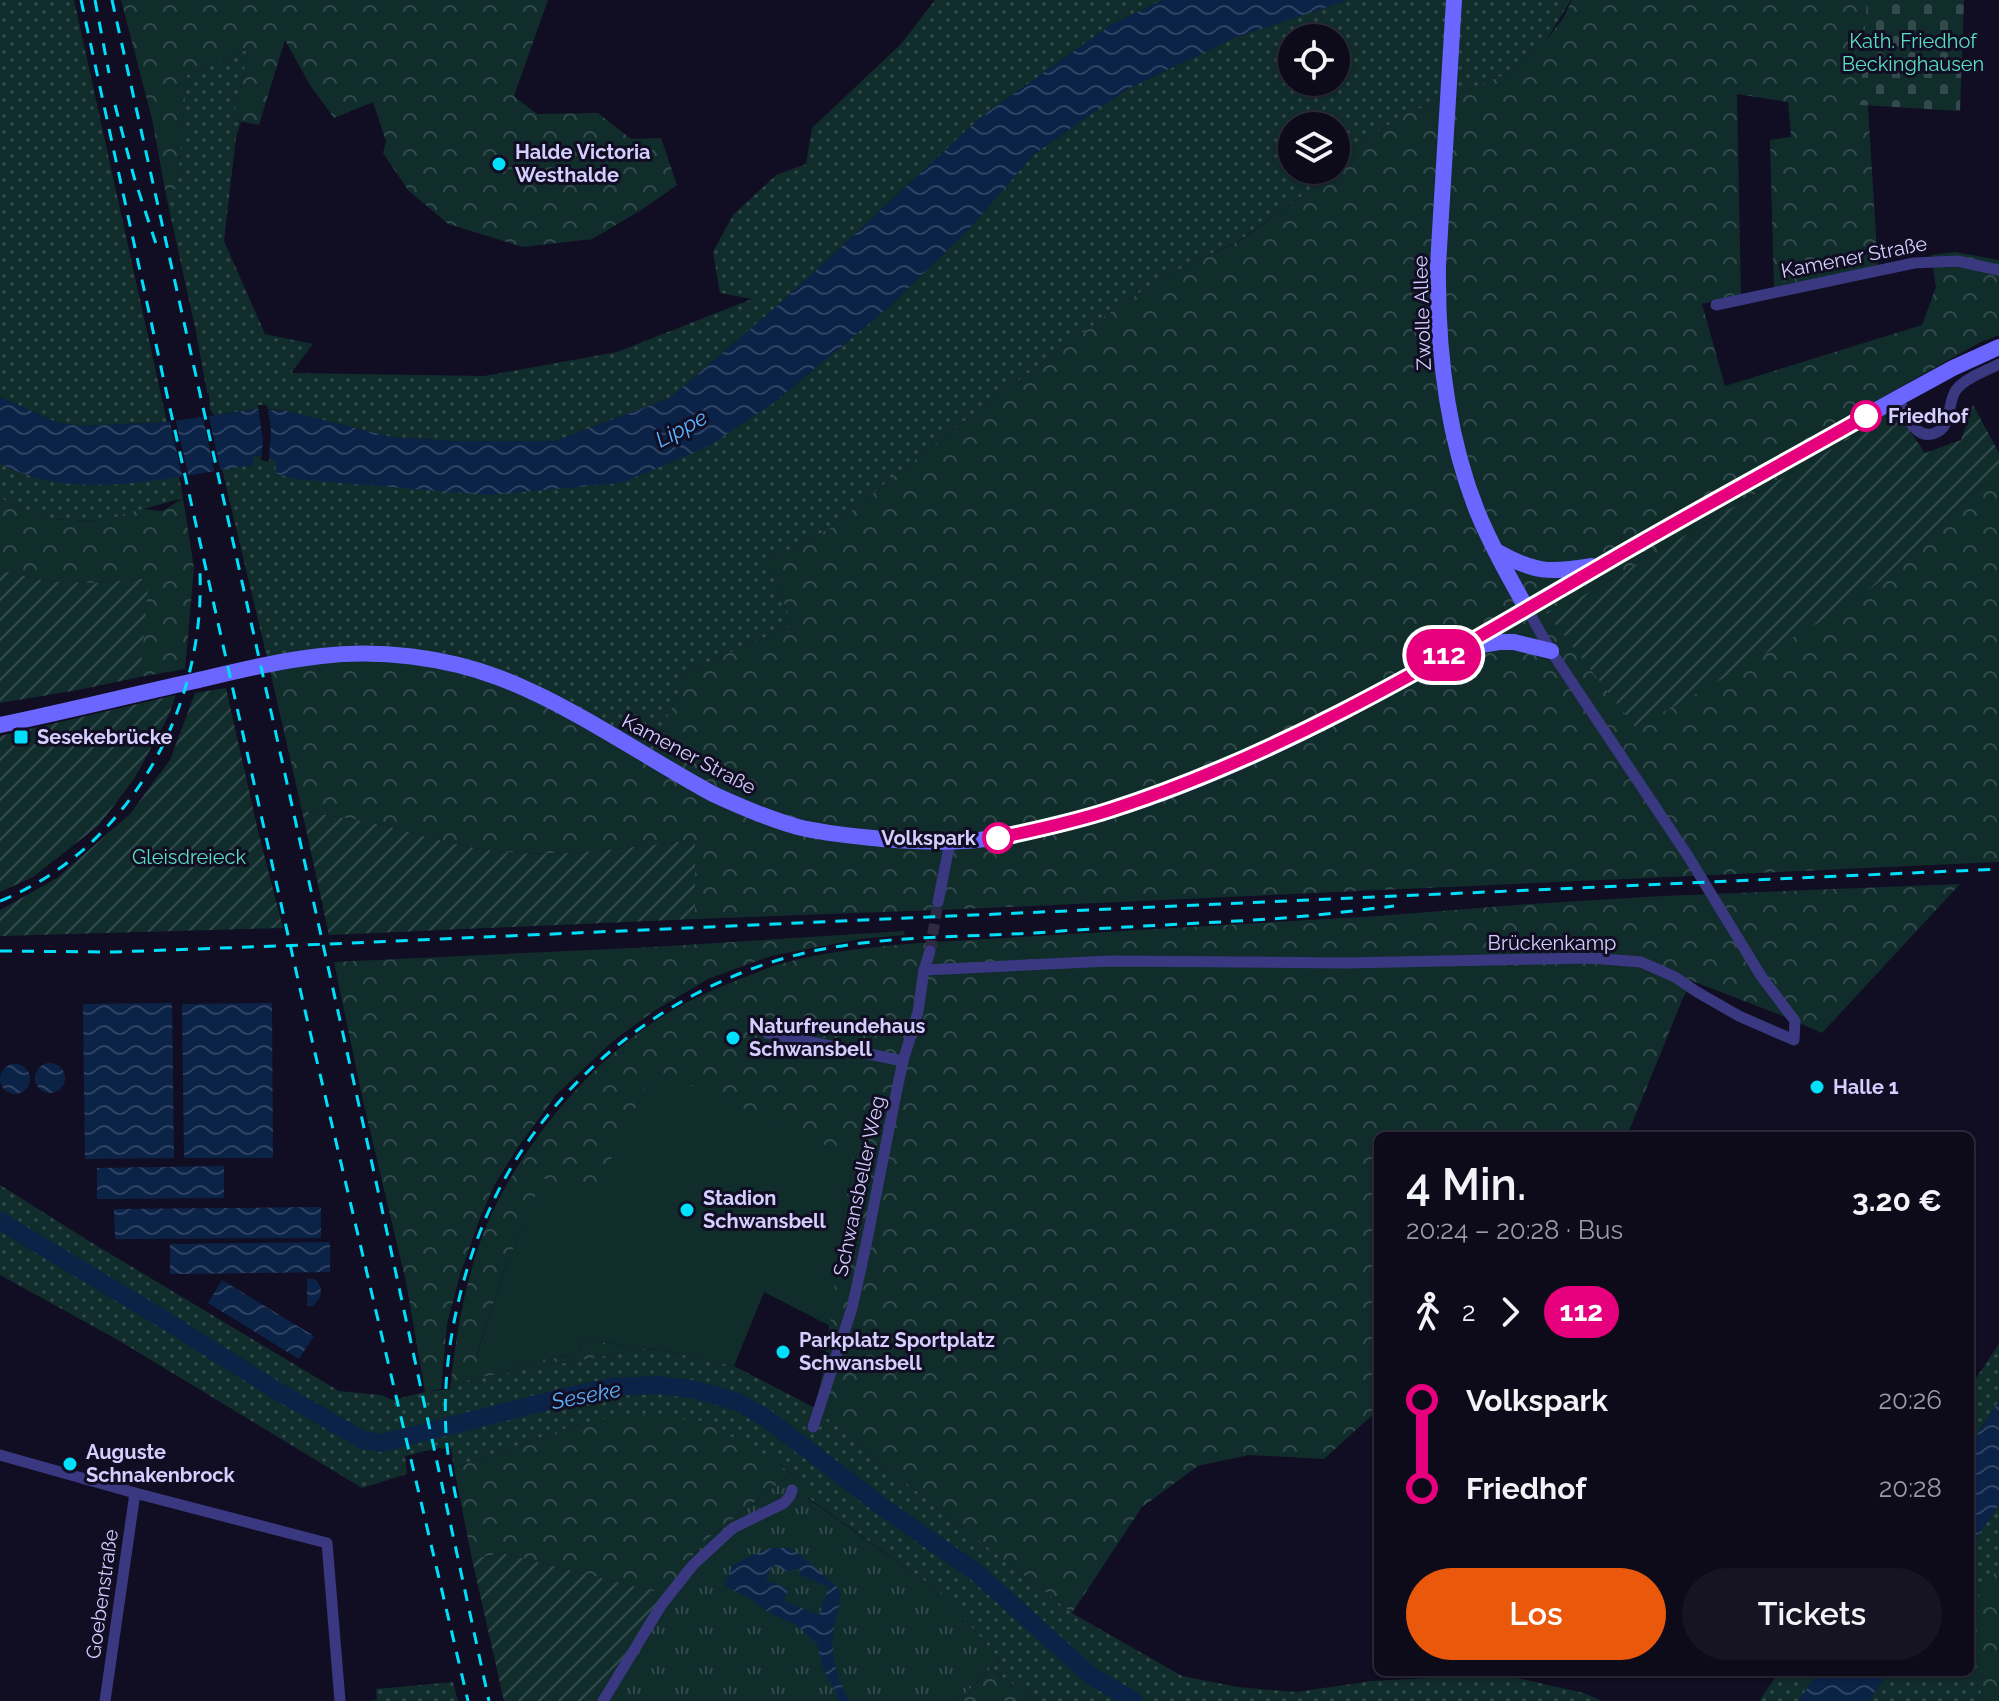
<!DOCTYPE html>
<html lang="de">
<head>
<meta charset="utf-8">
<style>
  :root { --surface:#0d0a1a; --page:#161323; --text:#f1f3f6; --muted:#9a9aa2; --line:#2d2b39; --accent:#ea580c }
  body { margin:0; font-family:Raleway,sans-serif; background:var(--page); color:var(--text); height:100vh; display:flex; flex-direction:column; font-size:30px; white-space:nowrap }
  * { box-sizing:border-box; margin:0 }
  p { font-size:26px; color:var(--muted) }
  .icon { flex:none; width:44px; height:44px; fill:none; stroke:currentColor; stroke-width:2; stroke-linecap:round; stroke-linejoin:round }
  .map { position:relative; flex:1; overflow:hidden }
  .drawer { position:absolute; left:1374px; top:1132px; width:600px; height:544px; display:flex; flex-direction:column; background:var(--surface); border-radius:12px; box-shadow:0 2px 6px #0004,0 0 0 2px var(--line) }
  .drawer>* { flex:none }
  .badge { padding:0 16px; border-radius:26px; font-size:28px; line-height:52px }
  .tools { position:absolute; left:1278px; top:24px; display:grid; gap:16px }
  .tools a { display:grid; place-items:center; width:72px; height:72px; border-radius:50%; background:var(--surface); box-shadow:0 2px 6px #0004,0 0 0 2px var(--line); font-size:40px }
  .map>.badge { position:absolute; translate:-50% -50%; box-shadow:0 0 0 4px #fff }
  .legs { display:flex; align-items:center; gap:12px; height:88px; padding:0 32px; font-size:26px }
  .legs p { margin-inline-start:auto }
  .head { display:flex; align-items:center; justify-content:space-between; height:136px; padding:0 32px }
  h1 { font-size:44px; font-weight:600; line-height:60px }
  .action { display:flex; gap:16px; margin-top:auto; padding:16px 32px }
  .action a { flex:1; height:92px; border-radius:48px; background:var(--accent); color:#fff; font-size:32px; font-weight:600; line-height:92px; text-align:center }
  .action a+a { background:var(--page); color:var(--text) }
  ul { padding:0 32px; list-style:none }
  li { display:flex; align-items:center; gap:28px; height:88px; font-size:30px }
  li i { display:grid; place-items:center; width:12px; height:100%; margin:0 10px; background:currentColor }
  li i::after { content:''; width:20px; height:20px; margin:-10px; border:6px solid; border-radius:50%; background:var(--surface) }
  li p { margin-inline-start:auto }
  li:first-child i { background:linear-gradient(#0000 50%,currentColor 0) }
  li:last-child i { background:linear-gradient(currentColor 50%,#0000 0) }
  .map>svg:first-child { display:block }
  .grass { fill:url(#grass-dots); fill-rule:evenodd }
  .forest { fill:url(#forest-crowns) }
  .cemetery { fill:url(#cemetery-stones) }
  .park { fill:url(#park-tufts) }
  .garden { fill:url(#garden-furrows) }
  .pitch { fill:#102d2c }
  .water { fill:url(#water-waves); fill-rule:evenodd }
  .pier { fill:#110d23 }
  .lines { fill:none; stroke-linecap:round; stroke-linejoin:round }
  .river { stroke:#0c2348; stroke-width:18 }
  .street-tunnel { stroke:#2e2a44; stroke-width:11; stroke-dasharray:11 5.5; stroke-linecap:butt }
  .street { stroke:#3b3882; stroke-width:11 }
  .secondary { stroke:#6b66ff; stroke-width:16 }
  .rail { stroke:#00e0fa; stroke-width:3; stroke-dasharray:12 10; stroke-linecap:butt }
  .line-1-casing { stroke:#fff; stroke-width:18 }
  .line-1 { stroke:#e6007e; stroke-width:12 }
  .poi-dot { fill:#00e0fa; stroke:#110d23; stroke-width:3 }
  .stop-1-dot { fill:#fff; stroke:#e6007e; stroke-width:4 }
  .labels { text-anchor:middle; stroke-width:6; stroke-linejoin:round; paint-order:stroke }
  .park-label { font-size:20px; fill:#5ae0c0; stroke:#110d23 }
  .poi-label { font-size:20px; font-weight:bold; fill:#d5cfff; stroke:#110d23; text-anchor:start }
  .street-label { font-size:20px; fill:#d5cfff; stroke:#110d23 }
  .stop-label { font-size:20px; font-weight:bold; fill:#d5cfff; stroke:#110d23; text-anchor:start }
  .water-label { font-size:22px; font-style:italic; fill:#5db3ff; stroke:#110d23 }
</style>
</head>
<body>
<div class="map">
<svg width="1999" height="1701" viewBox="0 0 1999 1701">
  <defs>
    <pattern id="grass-dots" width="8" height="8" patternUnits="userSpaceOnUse" patternTransform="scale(2)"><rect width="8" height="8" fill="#102d2c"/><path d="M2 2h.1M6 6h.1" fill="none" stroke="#324a4c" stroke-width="1.8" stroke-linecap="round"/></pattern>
    <pattern id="forest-crowns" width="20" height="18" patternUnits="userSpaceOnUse" patternTransform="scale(2)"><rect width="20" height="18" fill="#102d2c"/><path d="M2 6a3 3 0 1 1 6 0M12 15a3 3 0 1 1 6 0" fill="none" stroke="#324a4c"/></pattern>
    <pattern id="cemetery-stones" width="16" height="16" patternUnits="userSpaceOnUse" patternTransform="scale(2)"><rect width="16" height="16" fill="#102d2c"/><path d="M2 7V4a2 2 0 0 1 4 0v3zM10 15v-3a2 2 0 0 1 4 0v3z" fill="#324a4c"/></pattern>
    <pattern id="park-tufts" width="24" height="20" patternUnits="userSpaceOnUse" patternTransform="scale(2)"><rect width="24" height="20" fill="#102d2c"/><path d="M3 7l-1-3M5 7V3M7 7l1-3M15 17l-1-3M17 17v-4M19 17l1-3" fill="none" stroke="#324a4c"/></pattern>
    <pattern id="garden-furrows" width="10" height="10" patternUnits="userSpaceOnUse" patternTransform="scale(2)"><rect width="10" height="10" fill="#102d2c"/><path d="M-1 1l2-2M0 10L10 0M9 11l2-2" fill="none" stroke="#324a4c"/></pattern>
    <pattern id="water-waves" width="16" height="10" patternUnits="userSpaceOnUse" patternTransform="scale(2)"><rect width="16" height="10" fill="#0c2348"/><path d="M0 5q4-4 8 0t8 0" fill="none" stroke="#2e4263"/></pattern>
  </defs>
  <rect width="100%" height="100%" fill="#110d23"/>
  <g class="grass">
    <polygon points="0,0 74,0 167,422 80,426 56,422 0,397"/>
    <polygon points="935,0 1163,0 1112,24 981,117 784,300 670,398 555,441 451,441 391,437 287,411 271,409 256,409 214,415 210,410 209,393 207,393 196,332 166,195 177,187 187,75 249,49 233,120 241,122 236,137 224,241 265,334 313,344 291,373 484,376 617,352 752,299 720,293 713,252 733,215 776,175 806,164 812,128 901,44"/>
    <path d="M1348,0H1571L1545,42L1512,72L1406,114L1369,138L1336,154V126H1292V170H1320V183L1240,240L1163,277L1108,314L952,430L829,529L767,561L793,625L688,671L648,761L269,666L222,469L253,465V455L488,495L772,404L890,306L969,229L1034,154L1124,91L1231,39ZM1292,38H1336V82H1292Z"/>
    <path d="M0,463C7,468 15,470 23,473C73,492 128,483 179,475L183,498L102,521L46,519L0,498Z"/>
    <polygon points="0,1185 89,1241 339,1391 381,1395 392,1400 425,1392 450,1389 471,1379 644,1349 662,1350 734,1366 815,1408 882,1464 1072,1613 1182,1676 1238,1687 1296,1692 1372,1681 1430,1678 1490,1672 1584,1693 1602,1701 1038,1701 991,1669 1000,1660 942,1593 807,1497 811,1490 772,1458 579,1424 454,1468 451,1449 438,1448 405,1456 407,1474 362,1488 118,1340 0,1275"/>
    <polygon points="1999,1344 1999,1401 1970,1445 1970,1387"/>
    <polygon points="1999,1504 1999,1566 1978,1599 1970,1619 1970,1548"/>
    <polygon points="1970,1657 1984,1701 1869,1701 1888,1672 1970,1672"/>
    <polygon points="1779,1672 1818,1672 1799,1701 1759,1701"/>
    <polygon points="453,1682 458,1701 371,1701 377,1700 376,1689"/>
  </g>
  <g class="forest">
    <polygon points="121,0 548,0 514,96 537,114 598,113 631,139 661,138 677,185 643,209 592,239 523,247 448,224 408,190 383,153 386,141 373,102 334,118 310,85 285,40 259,125 233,120 249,49 187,75 177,188 166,195 152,119"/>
    <path d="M1572,0H1867L1861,104L1868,106L1878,268L1774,289L1770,140L1791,137L1788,102L1737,94L1741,296L1702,304L1725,386L1922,325L1936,287L1931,255L1955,252L1999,260V335L1981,342L1886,395L1896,411L1569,604L1547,613L1852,603L1884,578L1946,518L1999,473V862L964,909L695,919V840C627,847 556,860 488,850C447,844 408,831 369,822C347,818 324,815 302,811L269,666L352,658L424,664L495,682L547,705L648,761L688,671L793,625L767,561L829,529L952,430L1108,314L1163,277L1241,240L1320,183V170H1336V154L1369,138L1406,114L1512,72L1545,42L1563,18Z"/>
    <polygon points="0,498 46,519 102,521 142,509 163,511 183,498 194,568 185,669 140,677 148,578 95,583 45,581 0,570"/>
    <path d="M1960,884L1822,1033L1783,1016L1692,981L1683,998L1627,1136H1378V1410L1324,1459L1249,1455L1198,1466L1142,1507L1072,1613L882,1464L815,1408L824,1367L842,1220L853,1158L654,1070L592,1200L543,1179L505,1268L476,1356L520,1364L579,1353L580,1339L662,1350L644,1349L471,1379L450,1389C456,1334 465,1280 485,1229C518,1149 589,1062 663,1016C688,1000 717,988 745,977C757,973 768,967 780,964C826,951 871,947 918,943L1378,916L1530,904L1663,896Z"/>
    <polygon points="904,931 905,935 860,939 771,956 708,979 654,1011 613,1041 556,1095 516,1150 495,1184 480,1218 460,1275 447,1324 441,1389 425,1392 406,1282 363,1101 334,962 653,947"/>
    <polygon points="629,1414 701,1421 772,1458 791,1474 702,1543 665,1594 502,1553 472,1559 454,1468 579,1424"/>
    <path d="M1999,1566V1701H1984C1973,1667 1960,1632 1978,1598C1984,1587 1992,1577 1999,1566Z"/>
    <polygon points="991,1669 1038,1701 957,1701"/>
  </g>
  <polygon class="cemetery" points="1867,0 1964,0 1960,111 1860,105"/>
  <polygon class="park" points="791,1474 812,1490 807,1498 942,1593 1000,1660 957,1701 595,1701 665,1594 702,1543"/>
  <g class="garden">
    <polygon points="1973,405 1999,453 1999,473 1946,518 1884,578 1852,603 1682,702 1635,727 1546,612 1569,604 1896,411 1925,453 1961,440"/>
    <polygon points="0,570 45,581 95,583 149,578 140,677 78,690 0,703"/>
    <polygon points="226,688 259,835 283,928 0,936 0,910 57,878 130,814 170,760 195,693"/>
    <polygon points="176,695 168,717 134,779 99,825 33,877 0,892 0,736"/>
    <path d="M302,811C324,815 347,818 369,822C408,831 447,844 488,850C557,860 627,847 695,840V919L329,935Z"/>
    <polygon points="502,1553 665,1594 595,1701 504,1701 472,1559"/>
  </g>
  <polygon class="pitch" points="654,1069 854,1158 842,1220 830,1326 764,1292 734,1366 662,1350 580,1339 579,1353 520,1364 476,1357 505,1268 543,1178 592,1199"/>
  <g class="water">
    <path d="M1163,0H1348L1231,39L1124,91L1034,154L969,229L890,306L772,404L707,447L622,483L488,495L294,479L277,474L274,459L254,455L253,465C182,475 91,499 22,473C14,470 7,468 0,463V397L56,422L80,426L167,422L256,409L287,411L391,437L451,441H555L670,398L784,300L981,117L1112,24Z"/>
    <polygon points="172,1003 174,1158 85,1159 83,1004"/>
    <polygon points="272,1003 273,1158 184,1158 182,1004"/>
    <circle cx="50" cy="1078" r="15"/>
    <circle cx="15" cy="1079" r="15"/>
    <polygon points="224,1166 224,1198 97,1199 97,1168"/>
    <polygon points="321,1207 321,1238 115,1239 114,1209"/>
    <polygon points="330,1242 330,1272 170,1274 170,1244"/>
    <path d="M307,1278L316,1280C324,1290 322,1297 313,1306H307Z"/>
    <polygon points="222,1280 314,1336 299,1359 208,1303"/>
    <polygon points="1999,1401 1999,1504 1970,1548 1970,1445"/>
    <path d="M771,1548H788L801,1555L840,1590C841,1602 838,1610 835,1621C829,1649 834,1677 850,1701H840L823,1668L817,1644L796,1625L770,1613L749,1598L725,1586L732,1566L746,1558ZM772,1565L791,1573L792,1569H797L800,1571V1575L829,1587L819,1615L784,1601L788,1589L766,1580Z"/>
    <polygon points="1818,1672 1888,1672 1869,1701 1799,1701"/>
  </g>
  <g class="pier">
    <polygon points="258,405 267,405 271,429 269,462 261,460 263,441"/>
    <polygon points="208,412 221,473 215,474 202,413"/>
    <polygon points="175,417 189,478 183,479 169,418"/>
  </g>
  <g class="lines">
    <polyline class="river" points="0,1221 160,1317 274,1389 363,1440 382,1443 564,1397 611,1387 658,1385 692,1389 738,1402 766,1418 884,1508 976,1572 1090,1675 1134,1701"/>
    <polyline class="street-tunnel" points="930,951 938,902"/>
    <g class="street">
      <polyline points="1716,305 1914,263 1957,261 1999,270"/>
      <path d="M1898,398C1905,412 1914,441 1935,433C1938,432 1942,429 1944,426C1951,415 1949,400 1956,390C1965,378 1986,371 1999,364"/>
      <polyline points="938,902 950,842"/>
      <polyline points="924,970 1110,961 1346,963 1591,958 1641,962 1675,977 1697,992 1739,1016 1794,1040 1795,1021 1761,976 1688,856 1551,651 1527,609"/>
      <polyline points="767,1033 903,1061"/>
      <polyline points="813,1427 852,1308 866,1245 895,1099 903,1061 918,1012 924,970 930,951"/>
      <polyline points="0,1455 135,1493 327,1543 340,1701"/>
      <polyline points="105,1701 135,1493"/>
      <polyline points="603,1701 662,1604 693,1565 733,1528 784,1503 790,1496 792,1490"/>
    </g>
    <g class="secondary">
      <path d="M1454,0L1438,265C1437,348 1446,433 1477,511C1491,545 1509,577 1527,609"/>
      <path d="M1496,551C1535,573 1549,573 1592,566"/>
      <polyline points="1469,647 1499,642 1514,642 1551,651"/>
      <path d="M0,725C63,712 127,696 190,682C233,672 276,661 321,656C379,649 445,657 500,678C575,707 643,756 713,794C741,807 769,819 798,827C826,834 854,836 882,839C921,842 961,844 999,837C1211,803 1419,671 1602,565C1700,508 1799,454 1898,398L1953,368L1999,347"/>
    </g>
    <g class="rail">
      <polyline points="81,0 169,404 303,1002 468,1701"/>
      <polyline points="95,0 109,73"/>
      <polyline points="112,0 375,1177 489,1701"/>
      <polyline points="115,105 134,177 158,250"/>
      <path d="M0,901C129,849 205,709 200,573"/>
      <polyline points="0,951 114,952 330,944 1999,869"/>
      <path d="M456,1498C452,1477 447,1455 446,1433C441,1349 464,1254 504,1180C569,1063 686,977 818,950C888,936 962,937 1034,933C1112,927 1191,924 1270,919C1311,916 1353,911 1394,906"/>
    </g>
  </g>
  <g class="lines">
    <g class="line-1-casing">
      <path id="line-1" d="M998,838C1036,830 1073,822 1110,810C1285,754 1444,657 1602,565C1689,514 1778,466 1866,416"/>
    </g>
    <use href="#line-1" class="line-1"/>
  </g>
  <g class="poi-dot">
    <circle cx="499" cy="164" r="8"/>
    <rect x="13" y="729" width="16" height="16" rx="4"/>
    <circle cx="733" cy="1038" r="8"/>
    <circle cx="1817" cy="1087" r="8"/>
    <circle cx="687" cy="1210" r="8"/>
    <circle cx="783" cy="1352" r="8"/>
    <circle cx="70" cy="1464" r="8"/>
  </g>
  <g class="stop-1-dot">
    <circle cx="1866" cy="416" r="14"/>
    <circle cx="998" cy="838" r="14"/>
  </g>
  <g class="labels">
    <g class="park-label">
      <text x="1913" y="48">Kath. Friedhof<tspan x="1913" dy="23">Beckinghausen</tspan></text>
      <text x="189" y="864">Gleisdreieck</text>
    </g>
    <g class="poi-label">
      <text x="515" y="159">Halde Victoria<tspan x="515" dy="23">Westhalde</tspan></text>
      <text x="37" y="744">Sesekebrücke</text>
      <text x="749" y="1033">Naturfreundehaus<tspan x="749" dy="23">Schwansbell</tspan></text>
      <text x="1833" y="1094">Halle 1</text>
      <text x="703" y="1205">Stadion<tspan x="703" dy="23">Schwansbell</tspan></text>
      <text x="799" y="1347">Parkplatz Sportplatz<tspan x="799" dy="23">Schwansbell</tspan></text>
      <text x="86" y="1459">Auguste<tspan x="86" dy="23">Schnakenbrock</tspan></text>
    </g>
    <g class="street-label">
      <text transform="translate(1854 257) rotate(-11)" y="7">Kamener Straße</text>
      <text transform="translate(1422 313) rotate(-92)" y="7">Zwolle Allee</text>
      <text transform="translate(689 754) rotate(28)" y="7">Kamener Straße</text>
      <text x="1552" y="950">Brückenkamp</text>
      <text transform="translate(859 1186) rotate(-78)" y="7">Schwansbeller Weg</text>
      <text transform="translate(102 1594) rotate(-82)" y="7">Goebenstraße</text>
    </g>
    <g class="stop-label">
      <text x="1888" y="423">Friedhof</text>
      <text x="976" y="845" text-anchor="end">Volkspark</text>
    </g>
    <g class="water-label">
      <text transform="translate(681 428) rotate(-28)" y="8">Lippe</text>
      <text transform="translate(586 1395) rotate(-11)" y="8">Seseke</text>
    </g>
  </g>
</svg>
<div class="tools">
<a><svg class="icon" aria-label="locate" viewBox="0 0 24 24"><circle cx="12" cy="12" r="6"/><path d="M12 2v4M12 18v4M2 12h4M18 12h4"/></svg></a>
<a><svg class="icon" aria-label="layers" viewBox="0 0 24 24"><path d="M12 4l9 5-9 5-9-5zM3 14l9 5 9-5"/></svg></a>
</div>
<b class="badge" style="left:1444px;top:655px;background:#e6007e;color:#fff">112</b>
<section class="drawer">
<div class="head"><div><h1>4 Min.</h1><p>20:24 – 20:28 · Bus</p></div><b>3.20 €</b></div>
<div class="legs"><svg class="icon" aria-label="walk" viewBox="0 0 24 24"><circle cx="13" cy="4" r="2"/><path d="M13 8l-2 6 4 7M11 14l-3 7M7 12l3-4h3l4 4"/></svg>2<svg class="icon" aria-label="forward" viewBox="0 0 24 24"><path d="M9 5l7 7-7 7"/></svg><b class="badge" style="background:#e6007e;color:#fff">112</b></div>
<ul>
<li><i style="color:#e6007e"></i><b>Volkspark</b><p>20:26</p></li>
<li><i style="color:#e6007e"></i><b>Friedhof</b><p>20:28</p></li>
</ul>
<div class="action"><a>Los</a><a>Tickets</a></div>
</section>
</div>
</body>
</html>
